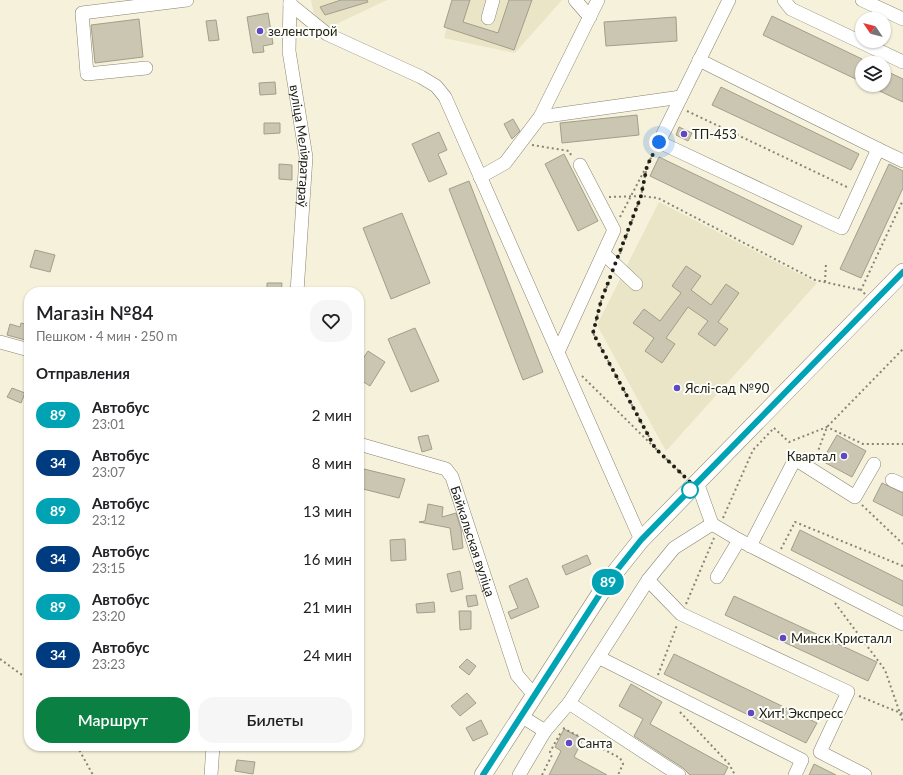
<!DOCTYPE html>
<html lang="ru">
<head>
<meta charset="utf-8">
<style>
  :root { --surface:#fff; --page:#f6f6f6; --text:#202124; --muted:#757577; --accent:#0b8043 }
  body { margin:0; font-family:Lato,sans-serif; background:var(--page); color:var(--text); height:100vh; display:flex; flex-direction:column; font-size:15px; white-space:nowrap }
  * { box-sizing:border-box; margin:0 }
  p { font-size:13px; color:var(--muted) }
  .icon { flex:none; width:22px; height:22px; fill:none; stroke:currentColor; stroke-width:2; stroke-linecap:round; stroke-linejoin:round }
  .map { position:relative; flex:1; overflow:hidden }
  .side { position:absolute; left:24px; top:287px; width:340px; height:464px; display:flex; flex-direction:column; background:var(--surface); border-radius:16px; box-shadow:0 1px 3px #0004 }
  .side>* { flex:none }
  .badge { padding:0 8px; border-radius:13px; font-size:14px; line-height:26px }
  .needle { width:26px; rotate:305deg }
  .tools { position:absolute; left:855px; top:12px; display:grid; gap:8px }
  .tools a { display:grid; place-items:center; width:36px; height:36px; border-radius:50%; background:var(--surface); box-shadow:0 1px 3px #0004; font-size:20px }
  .you { position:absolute; width:20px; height:20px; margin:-10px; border:3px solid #fff; border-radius:50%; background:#1a73e8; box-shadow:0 0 0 6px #1a73e833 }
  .map>.badge { position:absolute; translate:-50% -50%; box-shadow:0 0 0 2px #fff }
  h2 { padding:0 12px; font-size:15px; line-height:36px }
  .round { display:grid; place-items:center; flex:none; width:42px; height:42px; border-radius:16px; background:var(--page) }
  .summary { display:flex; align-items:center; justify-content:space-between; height:68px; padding:0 12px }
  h1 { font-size:19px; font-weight:600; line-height:30px }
  .button { display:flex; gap:8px; margin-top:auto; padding:8px 12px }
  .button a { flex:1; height:46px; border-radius:16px; background:var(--accent); color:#fff; font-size:16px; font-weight:600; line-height:46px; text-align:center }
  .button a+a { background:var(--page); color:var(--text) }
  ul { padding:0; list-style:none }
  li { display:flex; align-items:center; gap:12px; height:48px; padding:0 12px }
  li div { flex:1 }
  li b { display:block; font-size:15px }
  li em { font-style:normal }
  li .badge { min-width:44px; font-weight:700; text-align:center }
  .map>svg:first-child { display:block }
  .built { fill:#eae5c7 }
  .building { fill:#cac6b1; stroke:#a19e89 }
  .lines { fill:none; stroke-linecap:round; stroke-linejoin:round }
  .minor-casing { stroke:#888470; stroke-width:14 }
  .major-casing { stroke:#888470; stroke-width:18 }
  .path { stroke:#878576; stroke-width:2; stroke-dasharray:2 3; stroke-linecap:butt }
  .minor { stroke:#fff; stroke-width:13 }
  .major { stroke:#fff; stroke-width:17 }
  .line-casing { stroke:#fff; stroke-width:9 }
  .line { stroke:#00a3b4; stroke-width:6 }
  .walk { stroke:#212018; stroke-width:4; stroke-dasharray:0 7.2 }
  .poi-dot { fill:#5f48c0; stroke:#fefef9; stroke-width:1.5 }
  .stop-dot { fill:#fff; stroke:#00a3b4; stroke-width:2 }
  .labels { text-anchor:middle; stroke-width:4; stroke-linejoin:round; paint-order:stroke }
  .poi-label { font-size:13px; fill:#212018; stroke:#fefef9; text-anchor:start }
  .street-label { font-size:13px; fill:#212018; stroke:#fefef9 }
</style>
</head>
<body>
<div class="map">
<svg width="903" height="775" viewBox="0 0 903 775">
  <rect width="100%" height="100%" fill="#f5f1db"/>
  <g class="built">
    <polygon points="311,0 387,0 330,27 314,15"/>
    <polygon points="454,0 562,0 515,53 444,38"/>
    <polygon points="659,202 817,283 666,451 597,325"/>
  </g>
  <g class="building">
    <polygon points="341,0 367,0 368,2 325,15 320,7"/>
    <polygon points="452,0 470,0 463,22 498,33 509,0 532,0 514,50 444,27"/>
    <polygon points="268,13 273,44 263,46 264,52 253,53 247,17"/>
    <polygon points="772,16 862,59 862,82 763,35"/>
    <polygon points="676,17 677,41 606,46 604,22"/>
    <polygon points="139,19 143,57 95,63 91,25"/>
    <polygon points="216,20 219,40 209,41 206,21"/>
    <polygon points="884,70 903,79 903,102 867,85 884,85"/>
    <polygon points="275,82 276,94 260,95 259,83"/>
    <polygon points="721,87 859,154 851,170 712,105"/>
    <polygon points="637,115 639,135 562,143 560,123"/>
    <polygon points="513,119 520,131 512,139 504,124"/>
    <polygon points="264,123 280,123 280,133 264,134"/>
    <polygon points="679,127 692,133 688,141 676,135"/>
    <polygon points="439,132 447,150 438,154 447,174 429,182 412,144"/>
    <polygon points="564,154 598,221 578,231 545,164"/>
    <polygon points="659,157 802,226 793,245 650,176"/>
    <polygon points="279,164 292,165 292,180 279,179"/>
    <polygon points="889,164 903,171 903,188 861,278 840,269"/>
    <polygon points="469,181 543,372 523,380 449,189"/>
    <polygon points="402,213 430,283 391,299 363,228"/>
    <polygon points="35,250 55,255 50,272 30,267"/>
    <polygon points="686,266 701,276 691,290 711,305 726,284 739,293 718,322 728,329 715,346 698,334 708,321 688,307 666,338 675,344 662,363 645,351 654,338 633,323 644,309 660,321 681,293 672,286"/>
    <polygon points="267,283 282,283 281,292 267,292"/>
    <polygon points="21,323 29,325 29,341 7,335 10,324 20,327"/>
    <polygon points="415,328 439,381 411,392 388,339"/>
    <polygon points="368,351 385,362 370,386 359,379 359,365"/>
    <polygon points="12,388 25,393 21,403 7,397"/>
    <polygon points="428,435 432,449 422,452 418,437"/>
    <polygon points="837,435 866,451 852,477 822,461"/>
    <polygon points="364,469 405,479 399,498 359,488"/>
    <polygon points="882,483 903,493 903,516 873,501"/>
    <polygon points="428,504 443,507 442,517 456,513 461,529 463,548 453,550 450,528 419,522 425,521"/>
    <polygon points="800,530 903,581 903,606 791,550"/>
    <polygon points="405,539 406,560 391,561 390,540"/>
    <polygon points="587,555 591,564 566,575 562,566"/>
    <polygon points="460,571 463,589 451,592 447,574"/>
    <polygon points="527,578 539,607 511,619 508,612 518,608 509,586"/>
    <polygon points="476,595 478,605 468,607 466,596"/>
    <polygon points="734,596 877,662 868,681 725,615"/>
    <polygon points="434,602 435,612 417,613 416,604"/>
    <polygon points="459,611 471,611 471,629 460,630"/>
    <polygon points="674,654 817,723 806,743 664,674"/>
    <polygon points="467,659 476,666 469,675 459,667"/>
    <polygon points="631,684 662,702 650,724 728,767 724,775 690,775 683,768 634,736 643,719 619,706"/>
    <polygon points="467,693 476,703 460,716 451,706"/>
    <polygon points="481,720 488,734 473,741 466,728"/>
    <polygon points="564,729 583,739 574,757 607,775 549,775 561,751 555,747"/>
    <polygon points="237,760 255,762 253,774 235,771"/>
    <polygon points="814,764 836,775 809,775"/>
  </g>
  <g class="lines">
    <g class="minor-casing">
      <g id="minor">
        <path id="s1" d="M290,0L289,51L306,157L297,292"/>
        <polyline points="575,0 590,17"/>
        <polyline points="729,0 659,142 842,228 878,149 903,161"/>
        <polyline points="784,0 791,9 903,62"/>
        <polyline points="862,0 903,19"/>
        <polyline points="290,4 327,34 421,77 436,86 445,97 641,540"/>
        <polyline points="488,18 493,0"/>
        <polyline points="699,60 878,149"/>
        <polyline points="146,68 87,74 82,13 187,0"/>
        <polyline points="540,117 681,97"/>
        <polyline points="480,177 505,163 540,117 598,0"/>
        <polyline points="604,254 636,284"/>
        <polyline points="0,342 29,350"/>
        <polyline points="558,352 614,230 580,165"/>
        <path id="s2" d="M359,444L446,469L452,477L517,675L534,695"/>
        <polyline points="892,480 903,485"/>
        <polyline points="697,482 712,524 739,540 903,624"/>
        <polyline points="712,524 674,548 648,580 681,614 848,692 820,752 865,775"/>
        <polyline points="750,546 795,459 855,497 874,464"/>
        <polyline points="717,577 739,540"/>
        <polyline points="600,658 802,760 795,775"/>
        <polyline points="569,703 679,775"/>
        <polyline points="521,716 545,731 569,703 648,580"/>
        <polyline points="211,775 213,746"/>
        <polyline points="519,775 545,731"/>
      </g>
    </g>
    <g class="major-casing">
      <polyline id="major" points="483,775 609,580 641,540 903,272"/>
    </g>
    <g class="path">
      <polyline points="687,111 849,188"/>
      <polyline points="532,145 569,151 572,157"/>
      <polyline points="609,197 641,196 658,198 815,280 861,290"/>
      <polyline points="620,217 654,152"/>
      <polyline points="620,254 641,196 647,166"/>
      <polyline points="611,277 601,301 593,333 655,448 684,476"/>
      <polyline points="825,282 826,263"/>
      <polyline points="865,294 861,290 903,200"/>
      <polyline points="582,376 653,446"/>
      <polyline points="774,428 789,442 827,427 863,444 903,444"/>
      <polyline points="815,459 827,427 903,349"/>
      <polyline points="862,505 903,544"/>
      <polyline points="723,518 753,450 774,428"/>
      <polyline points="781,549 795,522 903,566"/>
      <polyline points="835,603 885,670 903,722"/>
      <polyline points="686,604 714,538"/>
      <polyline points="0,659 29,680"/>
      <polyline points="658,675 677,625"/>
      <polyline points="859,696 903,714"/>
      <polyline points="680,712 729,764 735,775"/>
      <polyline points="563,728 620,758 623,764 618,775"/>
      <polyline points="77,746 93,775"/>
      <polyline points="542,775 552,755 550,752 561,732"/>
    </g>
    <use href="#minor" class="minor"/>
    <use href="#major" class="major"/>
  </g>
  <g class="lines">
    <g class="line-casing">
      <polyline id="line" points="483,775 609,580 641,540 903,272"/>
    </g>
    <use href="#line" class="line"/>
    <polyline class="walk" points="659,142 647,166 641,196 601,301 593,333 655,448 694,486 690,490"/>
  </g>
  <g class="poi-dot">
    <circle cx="260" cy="31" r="4"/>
    <circle cx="684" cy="134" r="4"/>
    <circle cx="677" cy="388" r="4"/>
    <circle cx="844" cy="456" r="4"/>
    <circle cx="783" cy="638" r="4"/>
    <circle cx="751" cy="713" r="4"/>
    <circle cx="569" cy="743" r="4"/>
  </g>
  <circle class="stop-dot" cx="690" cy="490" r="8"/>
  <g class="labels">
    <g class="poi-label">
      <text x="268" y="36">зеленстрой</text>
      <text x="692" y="139">ТП-453</text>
      <text x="685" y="393">Яслі-сад №90</text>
      <text x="836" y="461" text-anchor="end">Квартал</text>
      <text x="791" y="643">Минск Кристалл</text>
      <text x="759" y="718">Хит! Экспресс</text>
      <text x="577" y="748">Санта</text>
    </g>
    <g class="street-label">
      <text dy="5" stroke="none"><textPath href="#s1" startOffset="147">вуліца Меліяратараў</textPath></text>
      <text dy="5" stroke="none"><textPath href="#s2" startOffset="168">Байкальская вуліца</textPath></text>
    </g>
  </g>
</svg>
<div class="tools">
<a><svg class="needle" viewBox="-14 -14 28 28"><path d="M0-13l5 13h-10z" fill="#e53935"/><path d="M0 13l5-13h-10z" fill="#757577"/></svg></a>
<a><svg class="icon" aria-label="layers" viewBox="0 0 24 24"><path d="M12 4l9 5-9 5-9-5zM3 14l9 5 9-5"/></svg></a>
</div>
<div class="you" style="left:659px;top:142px"></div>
<b class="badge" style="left:608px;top:582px;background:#00a3b4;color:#fff">89</b>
<section class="side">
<div class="summary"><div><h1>Магазін №84</h1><p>Пешком · 4 мин · 250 m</p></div><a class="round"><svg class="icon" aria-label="heart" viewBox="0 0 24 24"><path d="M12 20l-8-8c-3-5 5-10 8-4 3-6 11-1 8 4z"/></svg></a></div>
<h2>Отправления</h2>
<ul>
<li><span class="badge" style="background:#00a3b4;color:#fff">89</span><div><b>Автобус</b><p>23:01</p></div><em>2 мин</em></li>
<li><span class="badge" style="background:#003b80;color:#fff">34</span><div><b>Автобус</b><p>23:07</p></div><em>8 мин</em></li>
<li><span class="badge" style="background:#00a3b4;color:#fff">89</span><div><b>Автобус</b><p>23:12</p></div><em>13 мин</em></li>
<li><span class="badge" style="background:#003b80;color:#fff">34</span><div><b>Автобус</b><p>23:15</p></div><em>16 мин</em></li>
<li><span class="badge" style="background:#00a3b4;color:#fff">89</span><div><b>Автобус</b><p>23:20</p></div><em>21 мин</em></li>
<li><span class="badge" style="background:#003b80;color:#fff">34</span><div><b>Автобус</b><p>23:23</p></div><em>24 мин</em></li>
</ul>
<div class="button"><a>Маршрут</a><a>Билеты</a></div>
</section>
</div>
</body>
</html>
